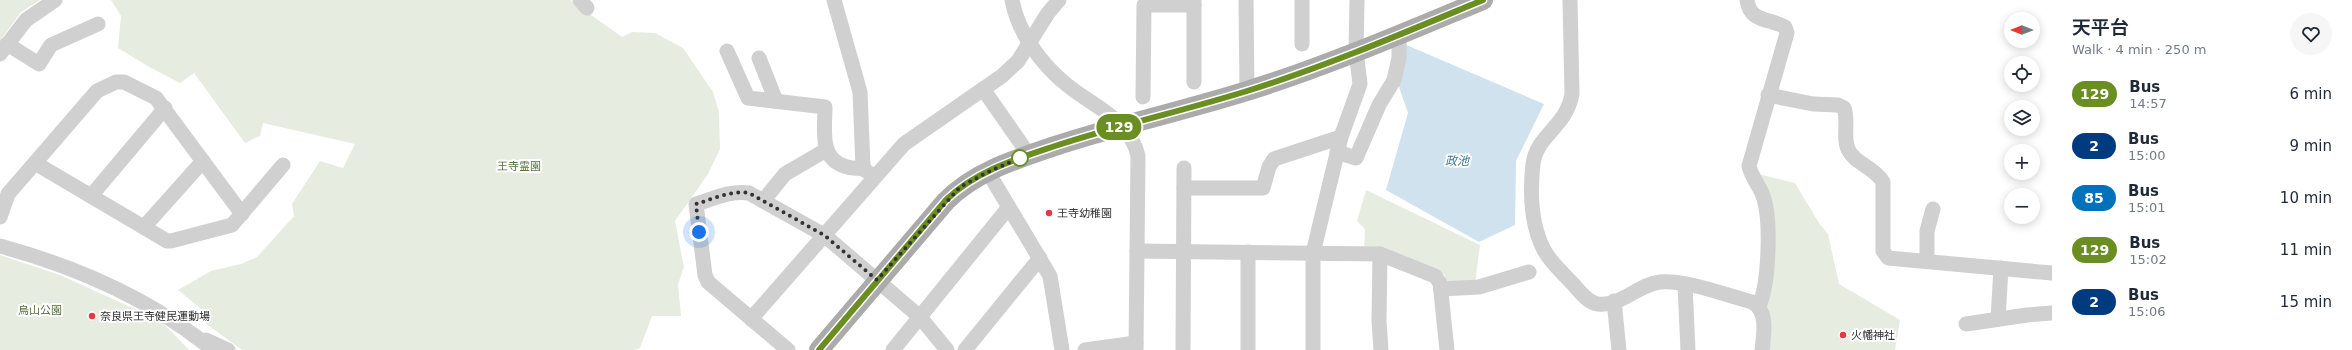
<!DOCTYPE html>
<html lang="en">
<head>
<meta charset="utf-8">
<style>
  :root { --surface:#fff; --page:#f6f6f7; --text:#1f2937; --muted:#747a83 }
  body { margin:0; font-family:"DejaVu Sans","Noto Sans JP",sans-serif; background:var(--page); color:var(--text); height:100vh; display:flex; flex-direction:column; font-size:15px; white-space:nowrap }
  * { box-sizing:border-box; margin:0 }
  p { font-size:13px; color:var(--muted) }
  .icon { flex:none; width:22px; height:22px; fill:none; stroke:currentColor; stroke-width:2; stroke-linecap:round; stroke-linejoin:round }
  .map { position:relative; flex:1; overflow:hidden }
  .details { display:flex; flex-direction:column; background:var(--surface); width:300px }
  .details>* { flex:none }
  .badge { padding:0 8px; border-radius:13px; font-size:14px; line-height:26px }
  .needle { width:26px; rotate:270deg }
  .buttons { position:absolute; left:2004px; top:12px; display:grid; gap:8px }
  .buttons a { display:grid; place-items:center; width:36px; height:36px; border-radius:50%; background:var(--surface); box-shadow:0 2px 10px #0003; font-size:20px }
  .you { position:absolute; width:20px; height:20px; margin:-10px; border:3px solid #fff; border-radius:50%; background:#1a73e8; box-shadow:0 0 0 6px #1a73e833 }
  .map>.badge { position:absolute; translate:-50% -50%; box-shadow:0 0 0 2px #fff }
  .round { display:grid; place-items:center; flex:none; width:42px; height:42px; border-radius:21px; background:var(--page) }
  .headline { display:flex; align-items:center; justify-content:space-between; height:68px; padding:0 20px }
  h1 { font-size:19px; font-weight:600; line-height:30px }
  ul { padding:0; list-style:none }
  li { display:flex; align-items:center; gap:12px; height:52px; padding:0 20px }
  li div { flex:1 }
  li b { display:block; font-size:15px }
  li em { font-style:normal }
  li .badge { min-width:44px; font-weight:700; text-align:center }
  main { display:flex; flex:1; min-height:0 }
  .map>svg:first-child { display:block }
  .green { fill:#e6ecdf }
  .water { fill:#cfe2ee }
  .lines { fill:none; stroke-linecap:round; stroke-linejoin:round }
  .minor { stroke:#d0d0d0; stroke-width:15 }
  .major { stroke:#ababab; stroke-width:20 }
  .line-casing { stroke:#fff; stroke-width:9 }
  .line { stroke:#6b8e23; stroke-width:6 }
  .walk { stroke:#333; stroke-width:4; stroke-dasharray:0 7.2 }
  .stop-dot { fill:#fff; stroke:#6b8e23; stroke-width:2 }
  .poi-dot { fill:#e63946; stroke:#fff; stroke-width:1.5 }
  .labels { text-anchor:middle; stroke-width:4; stroke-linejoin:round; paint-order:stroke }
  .park-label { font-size:11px; fill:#56703f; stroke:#fff }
  .poi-label { font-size:11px; fill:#333; stroke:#fff; text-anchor:start }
  .water-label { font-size:12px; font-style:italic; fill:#3f7597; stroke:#fff }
</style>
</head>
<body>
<main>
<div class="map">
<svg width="2052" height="350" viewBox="0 0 2052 350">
  <rect width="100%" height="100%" fill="#fff"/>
  <g class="green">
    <polygon points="0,0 40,0 21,12 0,41"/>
    <polygon points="111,0 570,0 622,37 632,32 655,33 683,48 713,92 719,112 720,149 708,174 675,221 684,267 678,284 681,316 652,316 640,348 634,350 242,350 205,323 206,313 178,290 211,271 241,264 257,257 294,216 292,204 320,161 343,168 355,144 263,123 260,136 245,143 194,73 180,83 151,68 118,48 121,16"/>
    <polygon points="1754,173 1795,183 1819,223 1828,234 1839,284 1900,320 1895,350 1768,350 1765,305 1771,289"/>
    <polygon points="1366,190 1480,245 1475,284 1447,287 1445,275 1387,249 1364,250 1365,229 1357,221"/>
    <polygon points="0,255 60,275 161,321 189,350 0,350"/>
  </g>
  <polygon class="water" points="1404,44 1544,104 1516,161 1515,225 1479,242 1386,190 1408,113 1398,84"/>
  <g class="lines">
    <g class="minor">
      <polyline points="580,0 587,8"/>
      <polyline points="834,0 860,92 863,167"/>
      <path d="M1012,0C1018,33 1042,65 1067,85C1094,107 1130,119 1138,156L1136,350"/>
      <polyline points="1194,0 1194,82"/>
      <polyline points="1246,0 1247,91"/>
      <polyline points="1302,0 1302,44"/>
      <path d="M1570,0L1572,94C1566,128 1537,134 1533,164C1530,191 1531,225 1544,250C1551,263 1563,273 1573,284C1580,292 1588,303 1598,304C1620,307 1639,284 1660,282C1688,280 1725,295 1752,302C1768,310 1764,334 1762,350"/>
      <path d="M1747,0C1750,23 1770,18 1785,27L1787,33L1749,166C1752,179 1761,187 1764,199C1771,222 1769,284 1759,306"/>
      <polyline points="7,44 39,64 51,45 98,24"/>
      <path d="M727,51L748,98L825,107C825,128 819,158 844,166C860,172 857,162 874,177"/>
      <polyline points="0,54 26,20 55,0"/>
      <polyline points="759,58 776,101"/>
      <polyline points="983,89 1029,155"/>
      <path d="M1768,95L1813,104L1838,105L1844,108C1849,121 1842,139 1849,151C1855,163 1875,168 1883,182V251L1888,258L2052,273"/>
      <polyline points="1143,97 1144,5 1194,5"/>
      <polyline points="1337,152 1356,158 1379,105 1394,80 1399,58 1399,35"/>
      <polyline points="35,163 167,241 171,241 232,225 283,165"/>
      <polyline points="988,172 1050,276 1062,350"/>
      <polyline points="1184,188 1263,188 1269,167 1274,159 1341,137"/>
      <polyline points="91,196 165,108"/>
      <polyline points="763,201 785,174 826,150"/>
      <polyline points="0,217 8,194 97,91 116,82 124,82 156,98 242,214"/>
      <polyline points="144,227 203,161"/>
      <path d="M0,246C77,267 151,299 213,350"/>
      <polyline points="1137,251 1380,254 1435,276 1440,283 1447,350"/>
      <polyline points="1380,254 1379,321 1381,350"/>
      <polyline points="1927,261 1927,231 1933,209"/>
      <polyline points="1685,285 1688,350"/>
      <polyline points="1441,289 1479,287 1529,272"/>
      <polyline points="1614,301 1619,350"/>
      <polyline points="751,319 904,144 1002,76 1018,61 1048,13 1059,0"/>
      <polyline points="1998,319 2001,268"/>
      <polyline points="1966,324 2027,315 2052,313"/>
      <polyline points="206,340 228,350"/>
      <path d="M788,350L708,282L705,275L696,204C713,199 731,190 749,193L824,235L920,317L947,350"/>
      <polyline points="893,350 1009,207"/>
      <polyline points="965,350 1040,258"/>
      <polyline points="1085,350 1136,343"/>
      <polyline points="1183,350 1184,168"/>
      <polyline points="1248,350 1248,252"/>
      <polyline points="1313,350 1313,253 1341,137 1360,84 1356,51 1357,0"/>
    </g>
    <path class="major" d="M819,350L946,201C976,171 1017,159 1055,146C1119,125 1183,111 1247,91C1327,66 1406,32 1483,0"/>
  </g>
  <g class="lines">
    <g class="line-casing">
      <path id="line" d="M819,350L946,200C976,171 1016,159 1055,146C1119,125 1183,111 1247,91C1327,66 1406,32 1483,0"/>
    </g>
    <use href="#line" class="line"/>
    <path class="walk" d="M699,232L696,204C713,199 731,190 749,193L824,235L877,280L960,187L988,172L1020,158"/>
  </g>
  <circle class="stop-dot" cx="1020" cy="158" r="8"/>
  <g class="poi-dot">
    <circle cx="1049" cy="213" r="4"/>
    <circle cx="92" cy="316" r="4"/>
    <circle cx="1843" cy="335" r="4"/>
  </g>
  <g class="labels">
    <g class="park-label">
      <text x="519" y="170">王寺霊園</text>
      <text x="40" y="314">烏山公園</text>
    </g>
    <g class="poi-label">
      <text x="1057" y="217">王寺幼稚園</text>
      <text x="100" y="320">奈良県王寺健民運動場</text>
      <text x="1851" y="339">火幡神社</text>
    </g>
    <g class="water-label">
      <text x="1457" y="165">政池</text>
    </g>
  </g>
</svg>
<div class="buttons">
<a><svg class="needle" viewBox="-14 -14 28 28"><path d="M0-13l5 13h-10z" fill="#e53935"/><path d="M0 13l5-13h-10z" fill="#747a83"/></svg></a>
<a><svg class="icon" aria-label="locate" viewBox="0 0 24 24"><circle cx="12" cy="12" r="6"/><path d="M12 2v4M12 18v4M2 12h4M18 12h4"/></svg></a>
<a><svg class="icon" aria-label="layers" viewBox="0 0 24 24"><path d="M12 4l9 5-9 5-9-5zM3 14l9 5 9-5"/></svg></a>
<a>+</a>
<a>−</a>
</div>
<div class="you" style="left:699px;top:232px"></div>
<b class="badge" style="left:1119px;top:127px;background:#6b8e23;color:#fff">129</b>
</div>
<section class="details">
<div class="headline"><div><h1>天平台</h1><p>Walk · 4 min · 250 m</p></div><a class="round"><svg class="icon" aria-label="heart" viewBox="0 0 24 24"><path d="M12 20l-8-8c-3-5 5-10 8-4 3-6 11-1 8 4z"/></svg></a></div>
<ul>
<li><span class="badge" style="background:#6b8e23;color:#fff">129</span><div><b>Bus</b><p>14:57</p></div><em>6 min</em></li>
<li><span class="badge" style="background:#003b80;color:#fff">2</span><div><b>Bus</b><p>15:00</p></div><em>9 min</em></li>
<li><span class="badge" style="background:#0072bc;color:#fff">85</span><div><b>Bus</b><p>15:01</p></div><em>10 min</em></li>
<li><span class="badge" style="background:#6b8e23;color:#fff">129</span><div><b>Bus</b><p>15:02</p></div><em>11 min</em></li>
<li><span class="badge" style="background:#003b80;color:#fff">2</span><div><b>Bus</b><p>15:06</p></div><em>15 min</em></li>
</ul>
</section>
</main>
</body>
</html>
